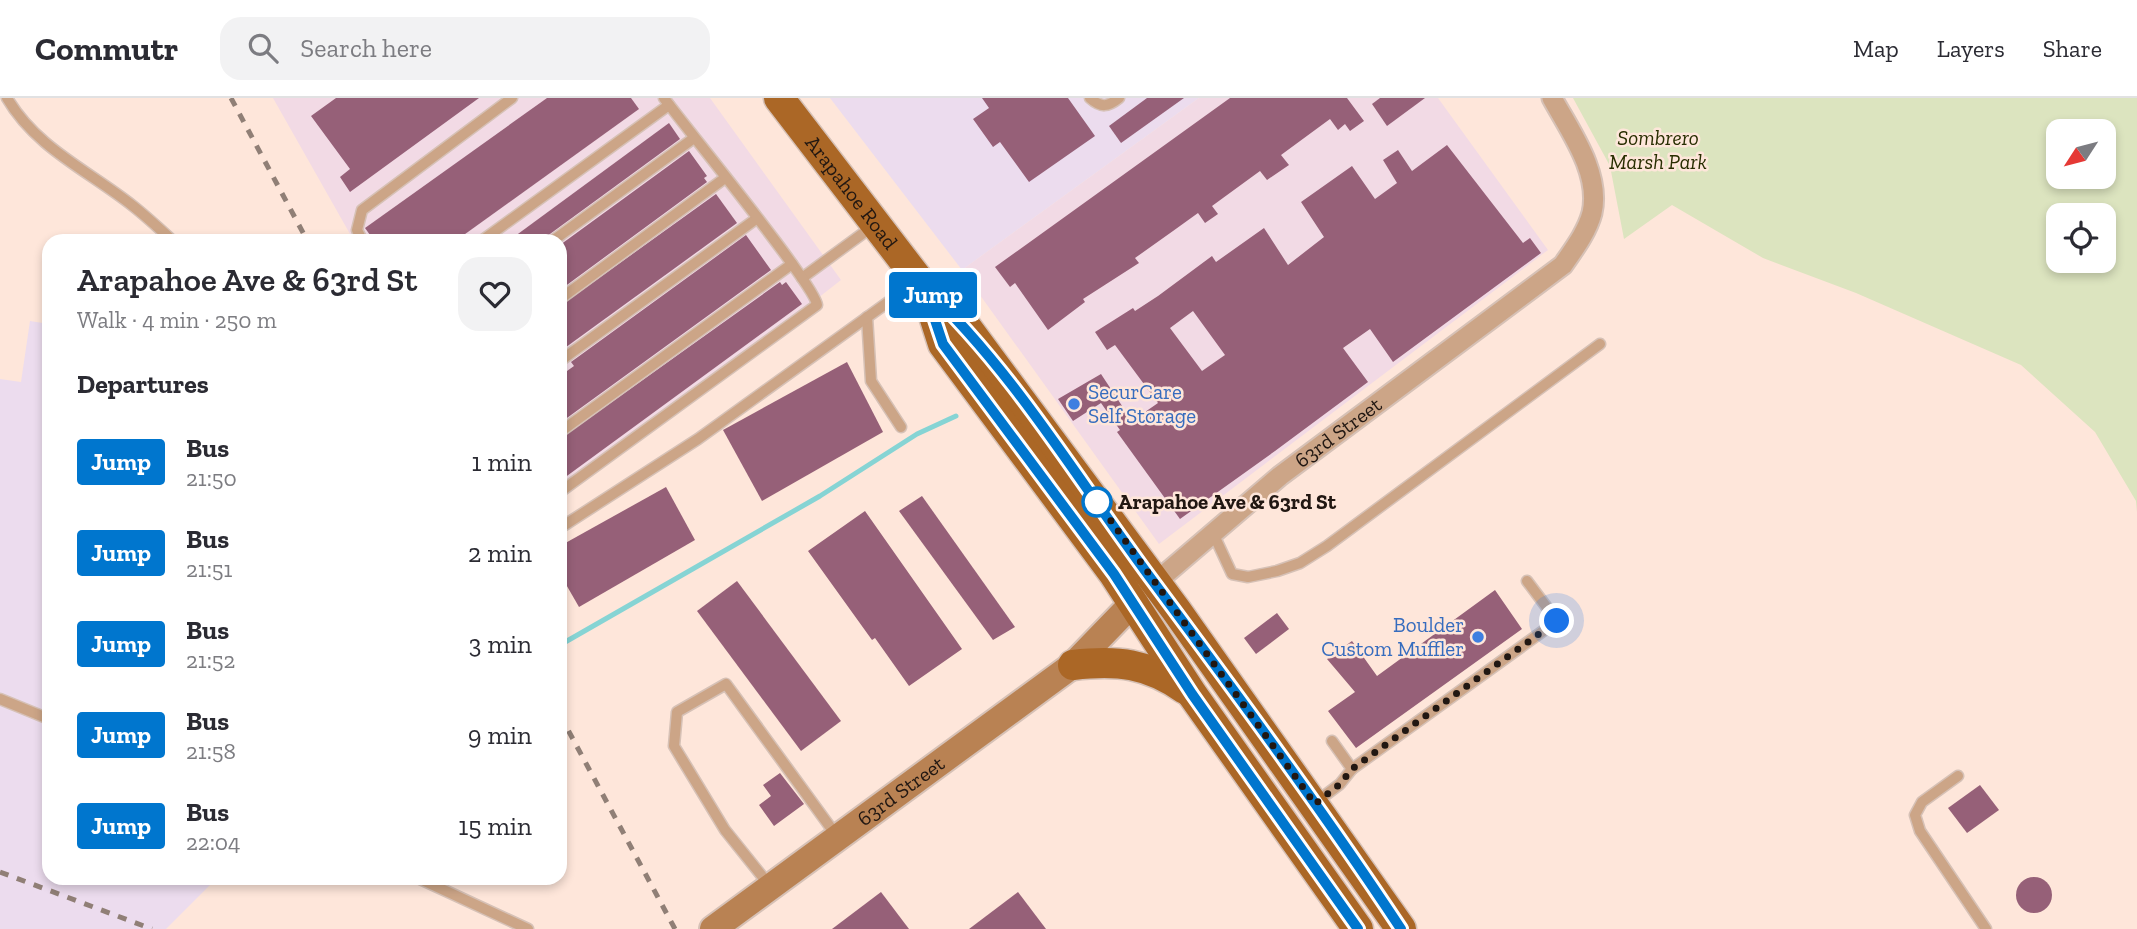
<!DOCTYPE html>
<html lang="en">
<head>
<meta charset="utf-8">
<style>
  :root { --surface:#fff; --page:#f2f2f3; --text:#2b2b33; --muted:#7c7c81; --line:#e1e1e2 }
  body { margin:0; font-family:"Zilla Slab",serif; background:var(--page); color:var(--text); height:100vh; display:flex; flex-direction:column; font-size:26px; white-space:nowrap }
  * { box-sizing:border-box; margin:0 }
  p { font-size:23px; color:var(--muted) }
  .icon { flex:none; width:38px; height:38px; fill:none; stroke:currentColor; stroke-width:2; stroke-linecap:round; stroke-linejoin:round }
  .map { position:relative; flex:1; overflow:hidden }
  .details { position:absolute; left:42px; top:136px; width:525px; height:651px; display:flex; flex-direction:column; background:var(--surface); border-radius:21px; box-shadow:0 4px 10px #0003 }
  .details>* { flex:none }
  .badge { padding:0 14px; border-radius:5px; font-size:24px; line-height:46px }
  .needle { width:46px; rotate:234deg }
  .tools { position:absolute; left:2046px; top:21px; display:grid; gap:14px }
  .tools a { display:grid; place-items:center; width:70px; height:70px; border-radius:14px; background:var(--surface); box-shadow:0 4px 10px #0003; font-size:35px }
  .you { position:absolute; width:35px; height:35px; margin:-18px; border:5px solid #fff; border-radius:50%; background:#1a73e8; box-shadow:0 0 0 10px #1a73e833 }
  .map>.badge { position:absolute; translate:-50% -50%; box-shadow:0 0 0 4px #fff }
  h2 { padding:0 35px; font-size:26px; line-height:63px }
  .round { display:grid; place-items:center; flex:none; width:74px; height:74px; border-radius:21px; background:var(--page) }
  .head { display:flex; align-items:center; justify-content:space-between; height:119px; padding:0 35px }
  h1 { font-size:33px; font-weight:600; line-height:52px }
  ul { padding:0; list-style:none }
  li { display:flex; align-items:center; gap:21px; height:91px; padding:0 35px }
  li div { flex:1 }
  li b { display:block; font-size:26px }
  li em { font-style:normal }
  li .badge { min-width:77px; font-weight:700; text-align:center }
  header { display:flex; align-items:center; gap:42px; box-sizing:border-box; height:98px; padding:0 35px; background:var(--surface); border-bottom:2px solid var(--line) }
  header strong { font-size:33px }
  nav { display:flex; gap:38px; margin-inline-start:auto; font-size:24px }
  .search { width:490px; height:63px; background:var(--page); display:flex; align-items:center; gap:18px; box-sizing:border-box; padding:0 24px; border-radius:21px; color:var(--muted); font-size:26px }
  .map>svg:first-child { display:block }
  .commercial { fill:#f2dae5 }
  .industrial { fill:#ecdcee }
  .green { fill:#dce4bf; fill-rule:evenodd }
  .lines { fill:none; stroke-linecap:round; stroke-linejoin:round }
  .stream { stroke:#86d4d4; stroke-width:5 }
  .building { fill:#966078; fill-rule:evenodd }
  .lane-casing { stroke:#d6c1b6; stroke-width:13 }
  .street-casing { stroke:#d6c1b6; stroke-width:23 }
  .secondary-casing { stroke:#d6c1b6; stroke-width:30 }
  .primary-casing { stroke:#d6c1b6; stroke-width:33 }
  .lane { stroke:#cca587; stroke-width:10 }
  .street { stroke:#cca587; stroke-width:19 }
  .secondary { stroke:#b98253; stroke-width:26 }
  .primary { stroke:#ab6726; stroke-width:30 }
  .rail { stroke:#907f76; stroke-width:5; stroke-dasharray:9 9; stroke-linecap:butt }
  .line-casing { stroke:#fff; stroke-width:16 }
  .line { stroke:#0076ce; stroke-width:10 }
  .walk { stroke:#211712; stroke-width:7; stroke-dasharray:0 12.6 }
  .shop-dot { fill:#3f7fe0; stroke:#fee6da; stroke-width:2.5 }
  .stop-dot { fill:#fff; stroke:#0076ce; stroke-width:3.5 }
  .labels { text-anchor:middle; stroke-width:5; stroke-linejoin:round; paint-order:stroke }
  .park-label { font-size:21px; font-style:italic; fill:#282e01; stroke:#fee6da }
  .street-label { font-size:21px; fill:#211712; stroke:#fee6da }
  .shop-label { font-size:21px; fill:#366cbe; stroke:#fee6da; text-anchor:start }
  .stop-label { font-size:21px; font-weight:bold; fill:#211712; stroke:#fee6da; text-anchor:start }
</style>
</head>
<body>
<header>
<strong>Commutr</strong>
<div class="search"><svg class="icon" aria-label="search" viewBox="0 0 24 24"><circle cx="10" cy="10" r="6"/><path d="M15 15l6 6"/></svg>Search here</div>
<nav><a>Map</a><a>Layers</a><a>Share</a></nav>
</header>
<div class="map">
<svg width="2137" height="831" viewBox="0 0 2137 831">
  <rect width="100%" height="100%" fill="#fee6da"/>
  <g class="commercial">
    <polygon points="273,0 710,0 841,182 560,402 560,144 354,143"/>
    <polygon points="1199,0 1438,0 1548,152 1159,446 962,172"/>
  </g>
  <g class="industrial">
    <polygon points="830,0 1199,0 962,172"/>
    <polygon points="30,223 49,226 49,780 216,781 166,831 0,831 0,281 21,284"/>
  </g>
  <path class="green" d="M1573,0H2137V414L2136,403L2095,334L2021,267L1856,195L1763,160L1672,107L1624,141L1610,68ZM2058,33H2104V79H2058ZM2058,117H2104V163H2058Z"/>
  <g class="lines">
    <polyline class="stream" points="560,547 820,398 917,336 956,318"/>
  </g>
  <g class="building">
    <polygon points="336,0 479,0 350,94 340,79 350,71 311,18"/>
    <polygon points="547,0 631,0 639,11 454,144 375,144 365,130"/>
    <polygon points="982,0 1068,0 1095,38 1029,84 1000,44 993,49 973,21 989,10"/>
    <polygon points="1147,0 1184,0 1121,45 1109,28"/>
    <polygon points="1230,0 1347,0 1364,23 1350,33 1345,26 1338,32 1330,21 1281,57 1289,67 1267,82 1260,73 1212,108 1218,116 1205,125 1198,115 1173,133 1135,160 1139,165 1083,201 1085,204 1048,232 1015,185 1010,189 995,169"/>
    <polygon points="1380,0 1425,0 1387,28 1372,6"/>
    <polygon points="669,25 680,41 539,144 507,144"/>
    <path d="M1447,47L1523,145L1530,140L1541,155L1393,264L1370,231L1343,250L1368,284L1275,353L1180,421L1117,334L1120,332L1101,305L1073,323L1058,301L1101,276L1132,323L1158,305L1115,247L1107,252L1095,234L1133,210L1135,213L1158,198L1212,158L1216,164L1264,130L1288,167L1324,139L1301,104L1352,68L1375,101L1397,85L1383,62L1398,52L1412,73ZM1193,213L1225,257L1202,273L1170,230Z"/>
    <polygon points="689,53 707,78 704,80 707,84 560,192 560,147"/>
    <polygon points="716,96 737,125 562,252 560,208"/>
    <polygon points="746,137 771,172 560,325 560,278 574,268 571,264"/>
    <polygon points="780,184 782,187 786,184 802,206 560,383 560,341"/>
    <polygon points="847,264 883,334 762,403 723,332"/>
    <polygon points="666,389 695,442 579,509 560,476 560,448"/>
    <polygon points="922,398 1015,529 993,542 899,413"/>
    <polygon points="865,413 962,551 909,588 875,540 872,542 808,453"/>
    <polygon points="737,483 841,623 801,653 697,513"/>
    <polygon points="1495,492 1522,531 1356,650 1328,613 1355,594 1327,561 1352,543 1377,578"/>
    <polygon points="1277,515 1289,531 1256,556 1244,540"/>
    <polygon points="780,675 804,706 774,728 759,707 771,698 763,687"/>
    <polygon points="1980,687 1999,712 1967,735 1948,710"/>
    <circle cx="2034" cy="797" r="18"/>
    <polygon points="881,794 909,831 832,831"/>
    <polygon points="1018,794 1046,831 969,831"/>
  </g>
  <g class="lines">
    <g class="lane-casing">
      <g id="lane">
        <path d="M7,0C36,50 89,73 133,108C147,119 161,132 174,144"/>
        <path d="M1090,0C1101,10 1108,9 1119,0"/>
        <polyline points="363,144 357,132 362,112 512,0"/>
        <polyline points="480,144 669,7"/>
        <polyline points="551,144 694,40"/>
        <polyline points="802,180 873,128"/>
        <polyline points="560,201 725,80"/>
        <polyline points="867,219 871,283 901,329"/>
        <polyline points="560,263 756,121"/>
        <polyline points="560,334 792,166"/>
        <path d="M560,394L817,207C816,188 685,29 664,0"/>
        <polyline points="560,430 698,341 916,184"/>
        <polyline points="1213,435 1232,476 1248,479 1277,473 1300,465 1327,448 1600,246"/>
        <polyline points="0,601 49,621"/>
        <polyline points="1352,671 1557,523 1527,483"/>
        <polyline points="1958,678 1922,704 1915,717 1920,733 1986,831"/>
        <polyline points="1315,705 1340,686 1352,671 1332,643"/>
        <polyline points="418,780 528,831"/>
        <polyline points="770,788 725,732 674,648 677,614 726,586 836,737"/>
      </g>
    </g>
    <g class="street-casing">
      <g id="street">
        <path id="s1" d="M1149,490L1280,378L1563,167C1574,151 1587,134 1592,115C1601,75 1570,33 1552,0"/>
      </g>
    </g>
    <g class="secondary-casing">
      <g id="secondary">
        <path id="s2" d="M713,831L1073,567L1133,505"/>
      </g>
    </g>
    <g class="primary-casing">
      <g id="primary">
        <path id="s3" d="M779,0L924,189L964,226L1176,512L1401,831"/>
        <polyline points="926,193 943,246 1114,476 1192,596 1358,831"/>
        <path d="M1073,567C1118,562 1147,565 1185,591"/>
      </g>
    </g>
    <use href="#lane" class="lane"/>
    <use href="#street" class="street"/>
    <use href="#secondary" class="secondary"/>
    <use href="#primary" class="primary"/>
    <g class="rail">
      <polyline points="231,0 308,144"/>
      <polyline points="560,617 675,831"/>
      <polyline points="0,774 152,831"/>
    </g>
  </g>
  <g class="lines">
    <g class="line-casing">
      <path id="line" d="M1358,831L1192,596L1114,476L943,246L924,189C1015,274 1080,386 1155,486C1239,599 1323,713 1401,831"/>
    </g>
    <use href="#line" class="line"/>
    <polyline class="walk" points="1097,404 1093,398 1315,706 1340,686 1352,671 1557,523"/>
  </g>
  <g class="shop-dot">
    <circle cx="1074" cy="306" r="7"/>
    <circle cx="1478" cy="539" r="7"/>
  </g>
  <circle class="stop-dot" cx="1097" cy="404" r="14"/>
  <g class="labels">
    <g class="park-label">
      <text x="1658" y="47">Sombrero<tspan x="1658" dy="24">Marsh Park</tspan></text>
    </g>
    <g class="street-label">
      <text dy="7" stroke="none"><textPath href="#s3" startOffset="119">Arapahoe Road</textPath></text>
      <text dy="7" stroke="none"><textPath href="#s1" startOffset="245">63rd Street</textPath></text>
      <text dy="7" stroke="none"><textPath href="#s2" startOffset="233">63rd Street</textPath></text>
    </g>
    <g class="shop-label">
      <text x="1088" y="301">SecurCare<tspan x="1088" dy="24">Self Storage</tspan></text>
      <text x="1464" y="534" text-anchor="end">Boulder<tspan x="1464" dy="24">Custom Muffler</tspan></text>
    </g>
    <g class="stop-label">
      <text x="1118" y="411">Arapahoe Ave &amp; 63rd St</text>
    </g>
  </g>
</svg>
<div class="tools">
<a><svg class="needle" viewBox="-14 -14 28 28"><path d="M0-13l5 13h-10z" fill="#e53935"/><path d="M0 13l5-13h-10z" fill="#7c7c81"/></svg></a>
<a><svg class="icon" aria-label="locate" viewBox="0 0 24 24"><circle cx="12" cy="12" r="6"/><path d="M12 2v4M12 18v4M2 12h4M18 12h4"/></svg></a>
</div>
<div class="you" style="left:1557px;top:523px"></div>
<b class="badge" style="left:933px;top:197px;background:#0076ce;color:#fff">Jump</b>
<section class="details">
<div class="head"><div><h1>Arapahoe Ave &amp; 63rd St</h1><p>Walk · 4 min · 250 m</p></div><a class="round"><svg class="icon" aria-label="heart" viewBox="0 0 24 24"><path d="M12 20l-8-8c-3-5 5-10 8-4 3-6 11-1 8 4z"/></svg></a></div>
<h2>Departures</h2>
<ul>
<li><span class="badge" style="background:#0076ce;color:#fff">Jump</span><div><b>Bus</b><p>21:50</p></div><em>1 min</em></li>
<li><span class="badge" style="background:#0076ce;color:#fff">Jump</span><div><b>Bus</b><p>21:51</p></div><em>2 min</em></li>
<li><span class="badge" style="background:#0076ce;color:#fff">Jump</span><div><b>Bus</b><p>21:52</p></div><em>3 min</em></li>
<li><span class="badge" style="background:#0076ce;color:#fff">Jump</span><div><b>Bus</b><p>21:58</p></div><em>9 min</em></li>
<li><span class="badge" style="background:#0076ce;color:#fff">Jump</span><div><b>Bus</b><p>22:04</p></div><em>15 min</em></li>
</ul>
</section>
</div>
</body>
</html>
